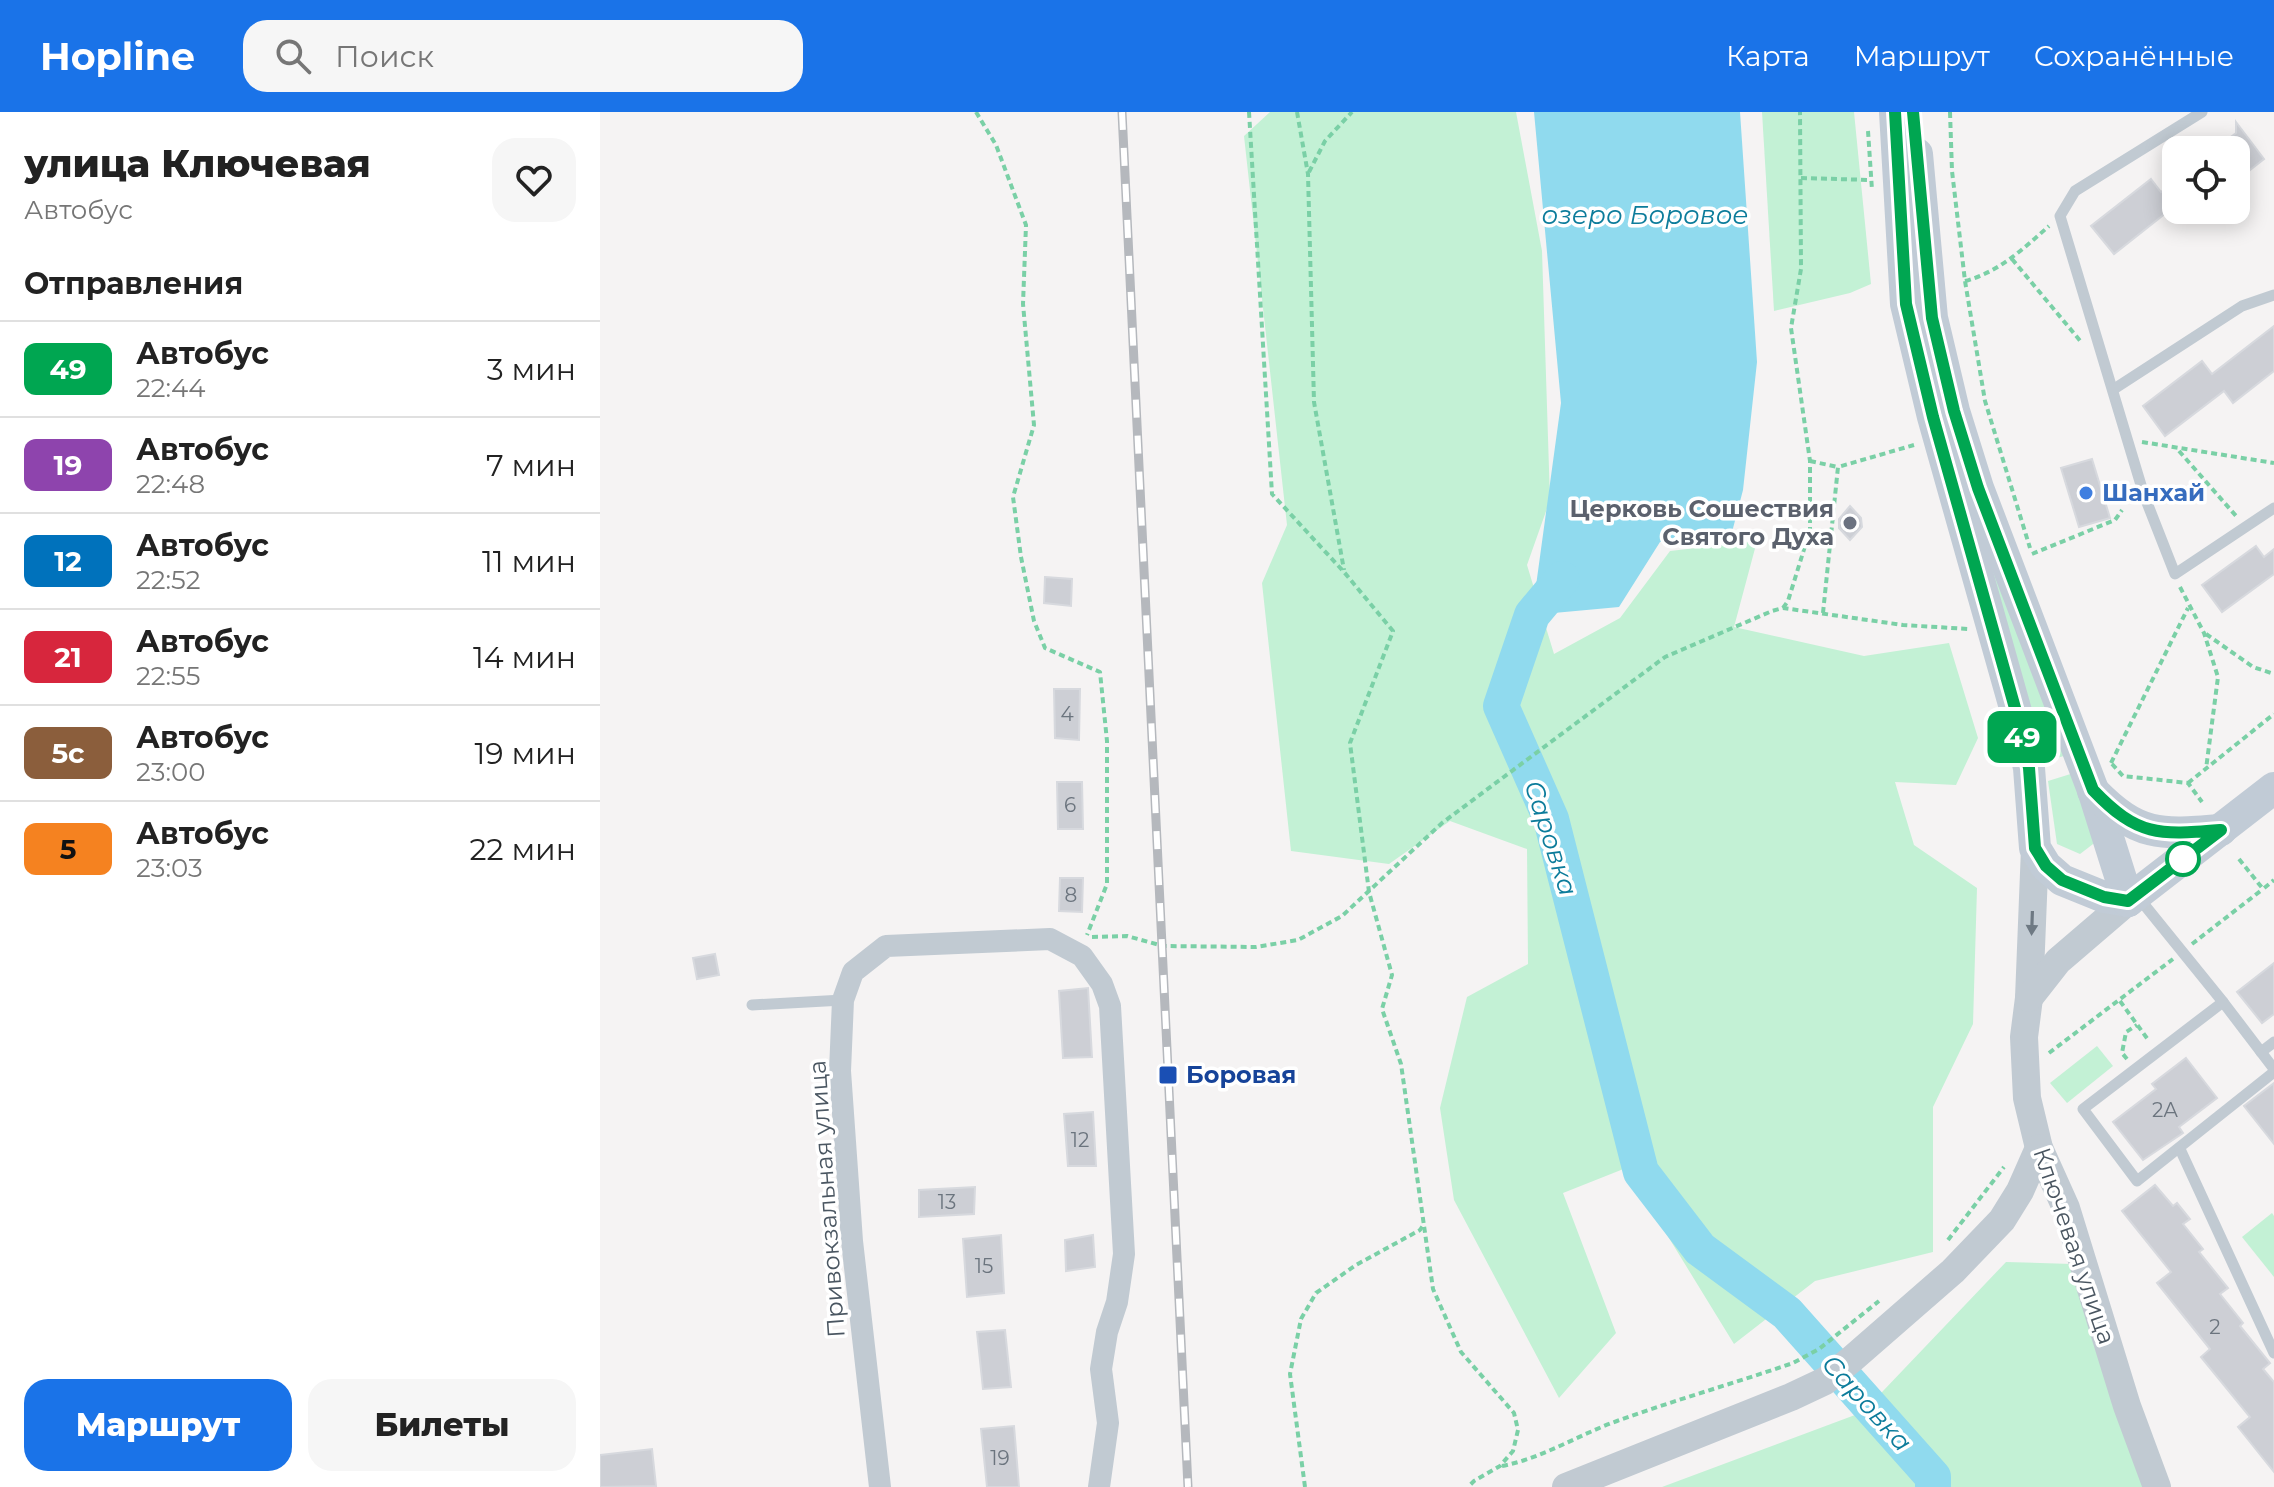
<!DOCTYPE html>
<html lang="ru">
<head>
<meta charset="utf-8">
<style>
  :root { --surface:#fff; --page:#f6f6f6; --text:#222; --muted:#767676; --line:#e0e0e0; --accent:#1a73e8 }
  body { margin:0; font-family:Montserrat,sans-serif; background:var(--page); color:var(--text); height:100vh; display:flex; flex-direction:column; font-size:30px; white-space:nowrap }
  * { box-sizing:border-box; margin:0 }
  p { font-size:26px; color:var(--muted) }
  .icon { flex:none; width:44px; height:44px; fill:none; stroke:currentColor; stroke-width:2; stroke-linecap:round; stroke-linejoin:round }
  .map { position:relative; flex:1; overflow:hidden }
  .sheet { display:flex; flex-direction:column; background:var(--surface); width:600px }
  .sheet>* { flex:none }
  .badge { padding:0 16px; border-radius:12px; font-size:28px; line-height:52px }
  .controls { position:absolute; left:1562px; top:24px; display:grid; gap:16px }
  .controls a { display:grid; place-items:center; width:88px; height:88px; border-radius:16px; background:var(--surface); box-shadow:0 4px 20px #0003; font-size:40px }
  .map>.badge { position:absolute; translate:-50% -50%; box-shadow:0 0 0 4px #fff }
  h2 { padding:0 24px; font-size:30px; line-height:72px }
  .round { display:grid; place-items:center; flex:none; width:84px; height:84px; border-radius:24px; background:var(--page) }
  .summary { display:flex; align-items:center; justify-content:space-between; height:136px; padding:0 24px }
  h1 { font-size:38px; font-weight:800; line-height:60px }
  .cta { display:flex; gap:16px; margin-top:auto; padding:16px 24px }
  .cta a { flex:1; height:92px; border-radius:24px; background:var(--accent); color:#fff; font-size:32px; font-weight:800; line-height:92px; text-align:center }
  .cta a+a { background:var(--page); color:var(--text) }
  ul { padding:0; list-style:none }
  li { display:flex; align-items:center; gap:24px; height:96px; padding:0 24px; border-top:2px solid var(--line) }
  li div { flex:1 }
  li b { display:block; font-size:30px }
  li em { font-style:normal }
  li .badge { min-width:88px; font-weight:700; text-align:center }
  header { display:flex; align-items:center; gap:48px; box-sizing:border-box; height:112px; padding:0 40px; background:var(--accent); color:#fff }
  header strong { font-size:38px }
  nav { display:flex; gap:44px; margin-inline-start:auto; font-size:28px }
  .search { width:560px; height:72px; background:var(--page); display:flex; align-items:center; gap:20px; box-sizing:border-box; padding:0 28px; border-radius:24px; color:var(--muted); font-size:30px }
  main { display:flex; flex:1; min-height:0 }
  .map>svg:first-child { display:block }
  .green { fill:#c3f1d5 }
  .water { fill:#90daee }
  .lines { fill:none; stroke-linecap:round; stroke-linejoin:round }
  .river { stroke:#90daee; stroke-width:36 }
  .building { fill:#cdcfd5; stroke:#d7d9de; stroke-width:2 }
  .path { stroke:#7ad0a6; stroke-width:4; stroke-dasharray:6 4; stroke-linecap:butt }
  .service { stroke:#c1cad2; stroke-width:11 }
  .minor { stroke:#c1cad2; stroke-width:22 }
  .tertiary { stroke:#c1cad2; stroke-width:28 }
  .secondary { stroke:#c1cbd6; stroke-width:32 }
  .rail-casing { stroke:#b5b8bd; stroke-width:9 }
  .rail { stroke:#fff; stroke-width:6; stroke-dasharray:18; stroke-linecap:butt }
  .oneway { fill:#6e7983 }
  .line-casing { stroke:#fff; stroke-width:18 }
  .line { stroke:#00a651; stroke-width:12 }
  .shop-dot { fill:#3f7fe0; stroke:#fff; stroke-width:3 }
  .worship-dot { fill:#6b7280; stroke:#fff; stroke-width:3 }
  .stop-dot { fill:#fff; stroke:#00a651; stroke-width:4 }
  .transit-dot { fill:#1a4fb4; stroke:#fff; stroke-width:3 }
  .labels { text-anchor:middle; stroke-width:7; stroke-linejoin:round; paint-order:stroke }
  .number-label { font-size:20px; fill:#6b747e }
  .shop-label { font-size:24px; font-weight:bold; fill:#366cbe; stroke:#fff; text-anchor:start }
  .worship-label { font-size:24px; font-weight:bold; fill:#5b616d; stroke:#fff; text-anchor:end }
  .transit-label { font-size:24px; font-weight:bold; fill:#164399; stroke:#fff; text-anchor:start }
  .street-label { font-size:24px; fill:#4a5661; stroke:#fff }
  .water-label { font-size:26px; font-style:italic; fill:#0c7c9b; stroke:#fff }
</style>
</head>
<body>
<header>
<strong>Hopline</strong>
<div class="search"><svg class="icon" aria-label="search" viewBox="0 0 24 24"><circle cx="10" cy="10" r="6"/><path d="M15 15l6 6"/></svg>Поиск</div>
<nav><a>Карта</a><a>Маршрут</a><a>Сохранённые</a></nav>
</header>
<main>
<section class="sheet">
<div class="summary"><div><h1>улица Ключевая</h1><p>Автобус</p></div><a class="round"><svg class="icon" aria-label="heart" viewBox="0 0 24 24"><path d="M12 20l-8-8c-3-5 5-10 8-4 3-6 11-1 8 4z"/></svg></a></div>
<h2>Отправления</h2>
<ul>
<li><span class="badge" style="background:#00a651;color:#fff">49</span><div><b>Автобус</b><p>22:44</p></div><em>3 мин</em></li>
<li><span class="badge" style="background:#8e44ad;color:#fff">19</span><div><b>Автобус</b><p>22:48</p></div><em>7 мин</em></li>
<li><span class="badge" style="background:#0072bc;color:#fff">12</span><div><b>Автобус</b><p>22:52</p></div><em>11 мин</em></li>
<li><span class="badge" style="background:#d7263d;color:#fff">21</span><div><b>Автобус</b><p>22:55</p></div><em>14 мин</em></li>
<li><span class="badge" style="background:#8b5e3c;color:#fff">5с</span><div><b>Автобус</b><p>23:00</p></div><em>19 мин</em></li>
<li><span class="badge" style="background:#f58220;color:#111">5</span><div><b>Автобус</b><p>23:03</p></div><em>22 мин</em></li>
</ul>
<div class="cta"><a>Маршрут</a><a>Билеты</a></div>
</section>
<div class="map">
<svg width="1674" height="1375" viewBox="0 0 1674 1375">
  <rect width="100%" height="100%" fill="#f5f3f3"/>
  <g class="green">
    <polygon points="670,0 916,0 942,139 950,388 927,453 954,542 1020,506 1070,439 1157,429 1134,515 1264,544 1349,531 1378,626 1356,673 1295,670 1314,733 1377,776 1373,912 1333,995 1333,1140 1215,1169 1134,1232 1026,1056 963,1081 1016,1221 959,1286 854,1088 840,996 867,885 928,852 927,737 850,709 789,752 691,739 662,471 687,413 644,24"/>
    <polygon points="1162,0 1254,0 1271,172 1250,181 1174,199"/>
    <polygon points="1349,308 1471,642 1446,649 1416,564"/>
    <polygon points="1477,660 1497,729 1480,742 1457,732 1448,669"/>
    <polygon points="1497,934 1513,954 1467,991 1450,971"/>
    <polygon points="1672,1101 1674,1104 1674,1165 1642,1125"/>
    <polygon points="1406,1150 1472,1152 1547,1375 1062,1375 1263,1300"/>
  </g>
  <polygon class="water" points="934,0 1140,0 1157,250 1143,378 1131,424 1060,430 1019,495 932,503 961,291"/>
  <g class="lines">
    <polyline class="river" points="962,467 932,503 901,594 951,707 1041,1060 1100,1137 1187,1201 1333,1365 1333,1375"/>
  </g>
  <g class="building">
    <polygon points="1636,10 1664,47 1636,69 1636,38 1614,38 1636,21"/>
    <polygon points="1551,67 1561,80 1576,68 1576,93 1514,142 1491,114"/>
    <polygon points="1674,214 1674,259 1633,291 1624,279 1565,324 1543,294 1602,249 1612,262"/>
    <polygon points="1492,347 1510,406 1479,415 1461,356"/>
    <polygon points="1250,394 1261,406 1262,415 1250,428 1239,416 1239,407"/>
    <polygon points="1656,434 1664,445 1674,437 1674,462 1622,500 1602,473"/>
    <polygon points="445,465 472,467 471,494 444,491"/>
    <polygon points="454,577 480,577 479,628 455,626"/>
    <polygon points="457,670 482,670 483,717 458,717"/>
    <polygon points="460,766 483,766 482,800 459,799"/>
    <polygon points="115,842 119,863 97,867 93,846"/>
    <polygon points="1674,851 1674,902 1662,911 1637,880"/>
    <polygon points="488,876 492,945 463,946 459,879"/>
    <polygon points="1586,946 1617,986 1579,1015 1583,1021 1543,1048 1513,1010 1556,977 1552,972"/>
    <polygon points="1674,971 1674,1032 1644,994"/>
    <polygon points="493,1000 496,1054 468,1054 464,1002"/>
    <polygon points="1555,1073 1573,1094 1577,1091 1590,1107 1583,1112 1603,1137 1599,1140 1628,1176 1620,1182 1643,1211 1640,1214 1670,1251 1663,1257 1674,1270 1674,1360 1638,1315 1650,1305 1601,1245 1610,1237 1557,1171 1571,1160 1522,1099"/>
    <polygon points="375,1075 374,1102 319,1105 319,1078"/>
    <polygon points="401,1123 404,1181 367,1185 363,1127"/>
    <polygon points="493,1123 495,1155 466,1159 465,1128"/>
    <polygon points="405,1218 411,1275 383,1277 377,1220"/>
    <polygon points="414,1314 419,1375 387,1375 381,1317"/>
    <polygon points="52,1337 56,1374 0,1375 0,1343"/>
  </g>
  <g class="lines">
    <g class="path">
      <polyline points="376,0 396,33 426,113 423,192 434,313 413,385 421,445 434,509 445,536 500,560 507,629 507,772 487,823"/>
      <polyline points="649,0 672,382 744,460 793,519 750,631 769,780 792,863 782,897 801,952 833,1177 861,1240 914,1301 918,1318 913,1339 900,1354 874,1369 868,1375"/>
      <polyline points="697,0 708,62 714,290 744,458"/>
      <polyline points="1350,0 1352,59 1365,169 1385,289 1430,436"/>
      <polyline points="1268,19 1272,78"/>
      <polyline points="709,60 725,29 752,0"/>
      <polyline points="1201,66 1270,68"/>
      <polyline points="1412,147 1482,231"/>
      <path d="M1365,169C1399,160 1423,137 1449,114"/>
      <polyline points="1542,330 1674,351"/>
      <polyline points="1579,339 1637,405"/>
      <polyline points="1210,349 1238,355"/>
      <polyline points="1432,442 1515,408 1522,398"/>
      <polyline points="1580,475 1604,521 1618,565 1606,657"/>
      <polyline points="1183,496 1188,489 1210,418 1210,349 1191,216 1201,157 1200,0"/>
      <polyline points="1223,501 1238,355 1314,333"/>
      <polyline points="1606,522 1653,555 1674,562"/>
      <polyline points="1511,651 1588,496"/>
      <polyline points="1512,652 1523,664 1588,671 1602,690"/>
      <polyline points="1588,671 1674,602"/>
      <polyline points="1639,747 1663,777 1674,768"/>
      <polyline points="492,825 527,824 563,834 656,835 698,828 742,804 842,711 1065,545 1172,499 1183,496 1303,513 1368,517"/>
      <polyline points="1592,832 1663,777"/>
      <polyline points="1520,889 1549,929"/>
      <polyline points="1449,941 1573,847"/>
      <polyline points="1527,947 1522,941 1526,920 1537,913"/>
      <polyline points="1348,1128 1404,1055"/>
      <path d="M902,1354C943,1346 978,1323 1017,1309C1075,1288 1135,1271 1193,1251L1219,1237L1279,1189"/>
      <polyline points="705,1375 690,1262 701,1207 716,1181 756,1153 820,1118 824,1112"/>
    </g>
    <g class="service">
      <polyline points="1602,0 1475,79 1460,104 1544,383 1575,462 1674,396"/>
      <polyline points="1514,277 1642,194 1674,183"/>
      <polyline points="1538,785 1623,890"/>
      <polyline points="152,893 243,888"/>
      <polyline points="1661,940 1674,930"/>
      <polyline points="1674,957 1623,890 1483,997 1537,1069 1674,960"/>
      <polyline points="1580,1037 1674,1241"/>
    </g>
    <polyline class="minor" points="280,1375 252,1129 240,959 243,888 253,860 286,834 450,827 482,844 502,872 510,894 524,1142 517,1190 507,1220 501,1257 508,1311 499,1375"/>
    <g class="tertiary">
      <polyline points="1435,736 1429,886 1424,925 1427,986 1439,1036 1466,1096 1527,1294 1557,1375"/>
      <polyline points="1429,886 1458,849 1528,789"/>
      <polyline points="966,1375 1191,1285 1225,1269 1252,1247 1353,1159 1402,1108 1420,1079 1439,1036"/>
    </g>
    <g class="secondary">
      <polyline points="1295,0 1306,192 1333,305 1417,603 1429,656 1435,736 1446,754 1462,768 1504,785 1528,789"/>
      <polyline points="1317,42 1332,206 1354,299 1378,376 1493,678 1528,789"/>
      <path d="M1493,679C1538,725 1560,723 1621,718"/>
      <polyline points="1528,789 1674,676"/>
    </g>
    <g class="rail-casing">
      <polyline id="rail" points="522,0 588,1375"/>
    </g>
    <use href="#rail" class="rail"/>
  </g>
  <defs><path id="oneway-solid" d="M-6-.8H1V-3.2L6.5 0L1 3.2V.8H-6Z" transform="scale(2)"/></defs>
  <use class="oneway" href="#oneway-solid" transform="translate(1432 811) rotate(92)"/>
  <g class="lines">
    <g class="line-casing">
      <path id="line" d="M1295,0L1306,192L1333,305L1417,603L1429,656L1435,736L1446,754L1462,768L1504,785L1528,789L1621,718C1559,723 1538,725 1493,678L1378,376L1354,299L1332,206L1313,0"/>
    </g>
    <use href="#line" class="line"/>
  </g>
  <circle class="shop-dot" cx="1486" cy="381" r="8"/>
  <circle class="worship-dot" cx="1250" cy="411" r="8"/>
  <circle class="stop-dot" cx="1583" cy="747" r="16"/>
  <rect class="transit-dot" x="558" y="953" width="20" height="20" rx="4"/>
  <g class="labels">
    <g class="number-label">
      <text x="467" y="609">4</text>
      <text x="470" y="700">6</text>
      <text x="471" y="790">8</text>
      <text x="1565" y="1005">2А</text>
      <text x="480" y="1035">12</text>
      <text x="347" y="1097">13</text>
      <text x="384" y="1161">15</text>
      <text x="1615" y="1222">2</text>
      <text x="400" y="1353">19</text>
    </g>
    <g class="shop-label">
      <text x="1502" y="389">Шанхай</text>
    </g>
    <g class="worship-label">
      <text x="1234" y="405">Церковь Сошествия<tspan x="1234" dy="28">Святого Духа</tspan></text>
    </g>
    <g class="transit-label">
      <text x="586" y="971">Боровая</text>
    </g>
    <g class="street-label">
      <text transform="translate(227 1087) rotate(-94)" y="8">Привокзальная улица</text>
      <text transform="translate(1474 1134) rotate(71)" y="8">Ключевая улица</text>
    </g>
    <g class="water-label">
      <text x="1045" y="112">озеро Боровое</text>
      <text transform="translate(951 726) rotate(72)" y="9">Саровка</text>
      <text transform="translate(1267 1291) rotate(48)" y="9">Саровка</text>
    </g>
  </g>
</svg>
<div class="controls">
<a><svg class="icon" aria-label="locate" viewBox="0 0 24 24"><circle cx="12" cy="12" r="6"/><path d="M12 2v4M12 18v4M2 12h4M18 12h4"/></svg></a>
</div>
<b class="badge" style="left:1422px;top:625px;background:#00a651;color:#fff">49</b>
</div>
</main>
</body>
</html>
